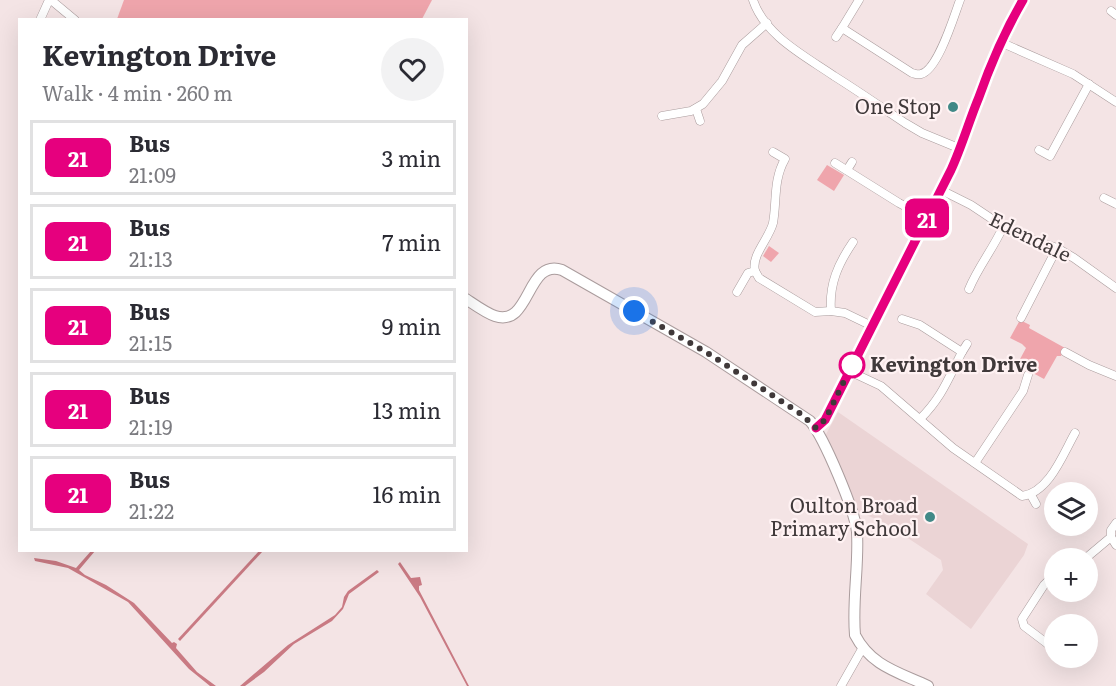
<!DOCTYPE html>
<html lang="en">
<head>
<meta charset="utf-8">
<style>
  :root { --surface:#fff; --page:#f2f2f3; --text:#2b2b33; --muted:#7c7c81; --line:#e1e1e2 }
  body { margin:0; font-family:Literata,serif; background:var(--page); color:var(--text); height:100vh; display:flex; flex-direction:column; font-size:22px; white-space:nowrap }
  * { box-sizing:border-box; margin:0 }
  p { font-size:20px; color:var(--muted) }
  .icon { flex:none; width:33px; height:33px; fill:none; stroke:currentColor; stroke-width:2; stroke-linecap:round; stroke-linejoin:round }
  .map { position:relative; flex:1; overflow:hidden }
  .details { position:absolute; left:18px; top:18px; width:450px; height:534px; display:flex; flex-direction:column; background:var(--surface); border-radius:0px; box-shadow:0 6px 24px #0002 }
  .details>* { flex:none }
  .badge { padding:0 12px; border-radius:9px; font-size:21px; line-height:39px }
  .controls { position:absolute; left:1044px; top:482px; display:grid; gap:12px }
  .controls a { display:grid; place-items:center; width:54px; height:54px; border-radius:50%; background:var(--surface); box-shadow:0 6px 24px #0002; font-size:30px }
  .you { position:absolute; width:30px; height:30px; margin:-15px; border:4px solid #fff; border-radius:50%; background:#1a73e8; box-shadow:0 0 0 9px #1a73e833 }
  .map>.badge { position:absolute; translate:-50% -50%; box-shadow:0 0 0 3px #fff }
  .round { display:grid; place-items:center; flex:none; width:63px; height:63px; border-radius:32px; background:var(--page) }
  .summary { display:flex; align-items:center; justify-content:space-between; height:102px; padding:0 24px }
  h1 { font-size:28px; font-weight:700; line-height:45px }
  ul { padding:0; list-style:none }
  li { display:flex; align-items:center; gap:18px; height:75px; margin:0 12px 9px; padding:0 12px; border:3px solid var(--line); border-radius:0px }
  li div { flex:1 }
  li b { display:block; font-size:22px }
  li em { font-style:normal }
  li .badge { min-width:66px; font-weight:700; text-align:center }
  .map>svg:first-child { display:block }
  .built { fill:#ebd4d5 }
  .green { fill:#efa5ac }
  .water { fill:#c97a83 }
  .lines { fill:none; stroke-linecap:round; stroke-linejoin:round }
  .street-casing { stroke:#aa9c9d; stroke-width:9 }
  .secondary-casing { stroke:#aa9c9d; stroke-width:12 }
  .street { stroke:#fff; stroke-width:8 }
  .secondary { stroke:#fff; stroke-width:10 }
  .line-casing { stroke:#fff; stroke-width:14 }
  .line { stroke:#e6007e; stroke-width:9 }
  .walk { stroke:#40393a; stroke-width:6; stroke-dasharray:0 10.8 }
  .poi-dot { fill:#418987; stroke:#fff2f3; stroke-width:2 }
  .stop-dot { fill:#fff; stroke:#e6007e; stroke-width:3 }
  .labels { text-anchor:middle; stroke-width:4.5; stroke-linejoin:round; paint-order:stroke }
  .poi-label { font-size:20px; fill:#40393a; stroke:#fff2f3; text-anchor:end }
  .street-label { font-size:20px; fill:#40393a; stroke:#fff2f3 }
  .stop-label { font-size:20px; font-weight:bold; fill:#40393a; stroke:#fff2f3; text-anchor:start }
</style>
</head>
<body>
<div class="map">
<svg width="1116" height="686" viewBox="0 0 1116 686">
  <rect width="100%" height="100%" fill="#f4e4e5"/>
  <polygon class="built" points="838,412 1028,544 1024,555 971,629 926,594 943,570 941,560 885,523 857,511 825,436"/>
  <g class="green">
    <polygon points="124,0 432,0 422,19 117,19"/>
    <polygon points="827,165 844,175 834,191 817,180"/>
    <polygon points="769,246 779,253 771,262 763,256"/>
    <polygon points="1020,320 1030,325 1029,328 1065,348 1061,356 1057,356 1044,379 1020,366 1019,361 1026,348 1022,344 1010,338"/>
  </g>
  <g class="water">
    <polygon points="91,551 95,551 79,570 85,575 106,585 134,603 172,643 174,642 177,644 176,648 197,672 216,686 210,686 189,669 128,602 68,568 35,561 34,558 56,561 76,568"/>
    <polygon points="259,551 263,551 180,641 178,639"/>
    <polygon points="400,562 411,578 420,577 422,585 419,586 419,590 469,686 467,686 420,597 398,564"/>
    <polygon points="377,570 379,572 349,594 343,609 332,621 294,644 264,672 245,686 240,686 288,645 335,615 342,607 344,597 348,591"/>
  </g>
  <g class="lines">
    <g class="street-casing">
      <g id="street">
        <polyline points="51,0 75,20"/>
        <path d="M753,0C765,36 805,56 834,76C858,91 881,107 905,123L922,133L961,149"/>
        <path d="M859,0L842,28L912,73C916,74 918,75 921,74C938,70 954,16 960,0"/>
        <polyline points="1111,11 1116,15"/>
        <polyline points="40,20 49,0"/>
        <polyline points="836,37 842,28"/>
        <polyline points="1000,42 1073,74 1116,102"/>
        <polyline points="696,109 700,121"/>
        <polyline points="662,116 691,111 703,104 722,81 742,45 767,23"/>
        <polyline points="1039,150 1050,156 1089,84"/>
        <polyline points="835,163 899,203 927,218"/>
        <polyline points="847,170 852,162"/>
        <polyline points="941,190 971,205 1013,233 1057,248 1074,258 1116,288"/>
        <polyline points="1104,198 1116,204"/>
        <polyline points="755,271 759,278 815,312 831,311 845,313 872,326"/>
        <path d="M969,289C978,267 993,249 1003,227"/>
        <path d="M737,292L748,273L755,271C751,255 769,239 773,223C777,201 773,180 785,159L773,152"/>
        <path d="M831,311C829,284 838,264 853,242"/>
        <polyline points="1021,318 1057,248"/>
        <path d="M902,319L920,325L962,352C948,379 942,397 920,419"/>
        <polyline points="962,352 967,344"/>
        <polyline points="1065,352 1089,365 1116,376"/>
        <path d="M849,371L881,386L953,448L1022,496C1049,493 1063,454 1075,433"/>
        <polyline points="975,463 1023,391 1028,375"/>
        <polyline points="1031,495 1036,504"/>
        <polyline points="1111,537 1116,545"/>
        <polyline points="1086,558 1111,537 1111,530 1116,523"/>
        <polyline points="1053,648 1024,626 1022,619 1044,585 1054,575"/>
        <polyline points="841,686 862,649"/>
      </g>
    </g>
    <g class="secondary-casing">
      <g id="secondary">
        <path d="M466,299C475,305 486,313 495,316C531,328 526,258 562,270L706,352L810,421C824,437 855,511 857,532C859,566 852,601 855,635C871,666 898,672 928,686"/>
        <path d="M816,428L825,420L951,170C963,146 969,121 979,97C991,63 1006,32 1023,0"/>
      </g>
    </g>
    <use href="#street" class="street"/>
    <use href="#secondary" class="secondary"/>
  </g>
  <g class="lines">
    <g class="line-casing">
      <path id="line" d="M816,428L825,420L951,170C962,146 969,121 979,97C991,63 1005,31 1023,0"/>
    </g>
    <use href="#line" class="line"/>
    <polyline class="walk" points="634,311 706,352 801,414 816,428 825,420 852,365"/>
  </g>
  <g class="poi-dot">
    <circle cx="953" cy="107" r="6"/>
    <circle cx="930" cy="517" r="6"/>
  </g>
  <circle class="stop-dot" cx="852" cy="365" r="12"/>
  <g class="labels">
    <g class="poi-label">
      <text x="941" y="114">One Stop</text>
      <text x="918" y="513">Oulton Broad<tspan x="918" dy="23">Primary School</tspan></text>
    </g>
    <g class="street-label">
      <text transform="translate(1030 237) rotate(26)" y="7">Edendale</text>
    </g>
    <g class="stop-label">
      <text x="870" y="372">Kevington Drive</text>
    </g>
  </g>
</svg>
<div class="controls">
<a><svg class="icon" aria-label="layers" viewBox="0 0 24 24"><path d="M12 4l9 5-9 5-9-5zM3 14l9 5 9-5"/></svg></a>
<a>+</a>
<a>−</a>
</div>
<div class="you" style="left:634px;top:311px"></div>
<b class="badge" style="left:927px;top:218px;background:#e6007e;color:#fff">21</b>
<section class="details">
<div class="summary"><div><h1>Kevington Drive</h1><p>Walk · 4 min · 260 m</p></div><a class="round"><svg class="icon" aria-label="heart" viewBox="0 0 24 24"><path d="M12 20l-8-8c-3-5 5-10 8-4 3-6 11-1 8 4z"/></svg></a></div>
<ul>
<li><span class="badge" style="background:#e6007e;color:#fff">21</span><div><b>Bus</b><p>21:09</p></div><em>3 min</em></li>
<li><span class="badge" style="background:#e6007e;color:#fff">21</span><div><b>Bus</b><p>21:13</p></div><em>7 min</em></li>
<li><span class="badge" style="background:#e6007e;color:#fff">21</span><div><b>Bus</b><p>21:15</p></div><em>9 min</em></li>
<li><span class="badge" style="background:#e6007e;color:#fff">21</span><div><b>Bus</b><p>21:19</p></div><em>13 min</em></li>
<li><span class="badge" style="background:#e6007e;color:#fff">21</span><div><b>Bus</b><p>21:22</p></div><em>16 min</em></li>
</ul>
</section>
</div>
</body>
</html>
